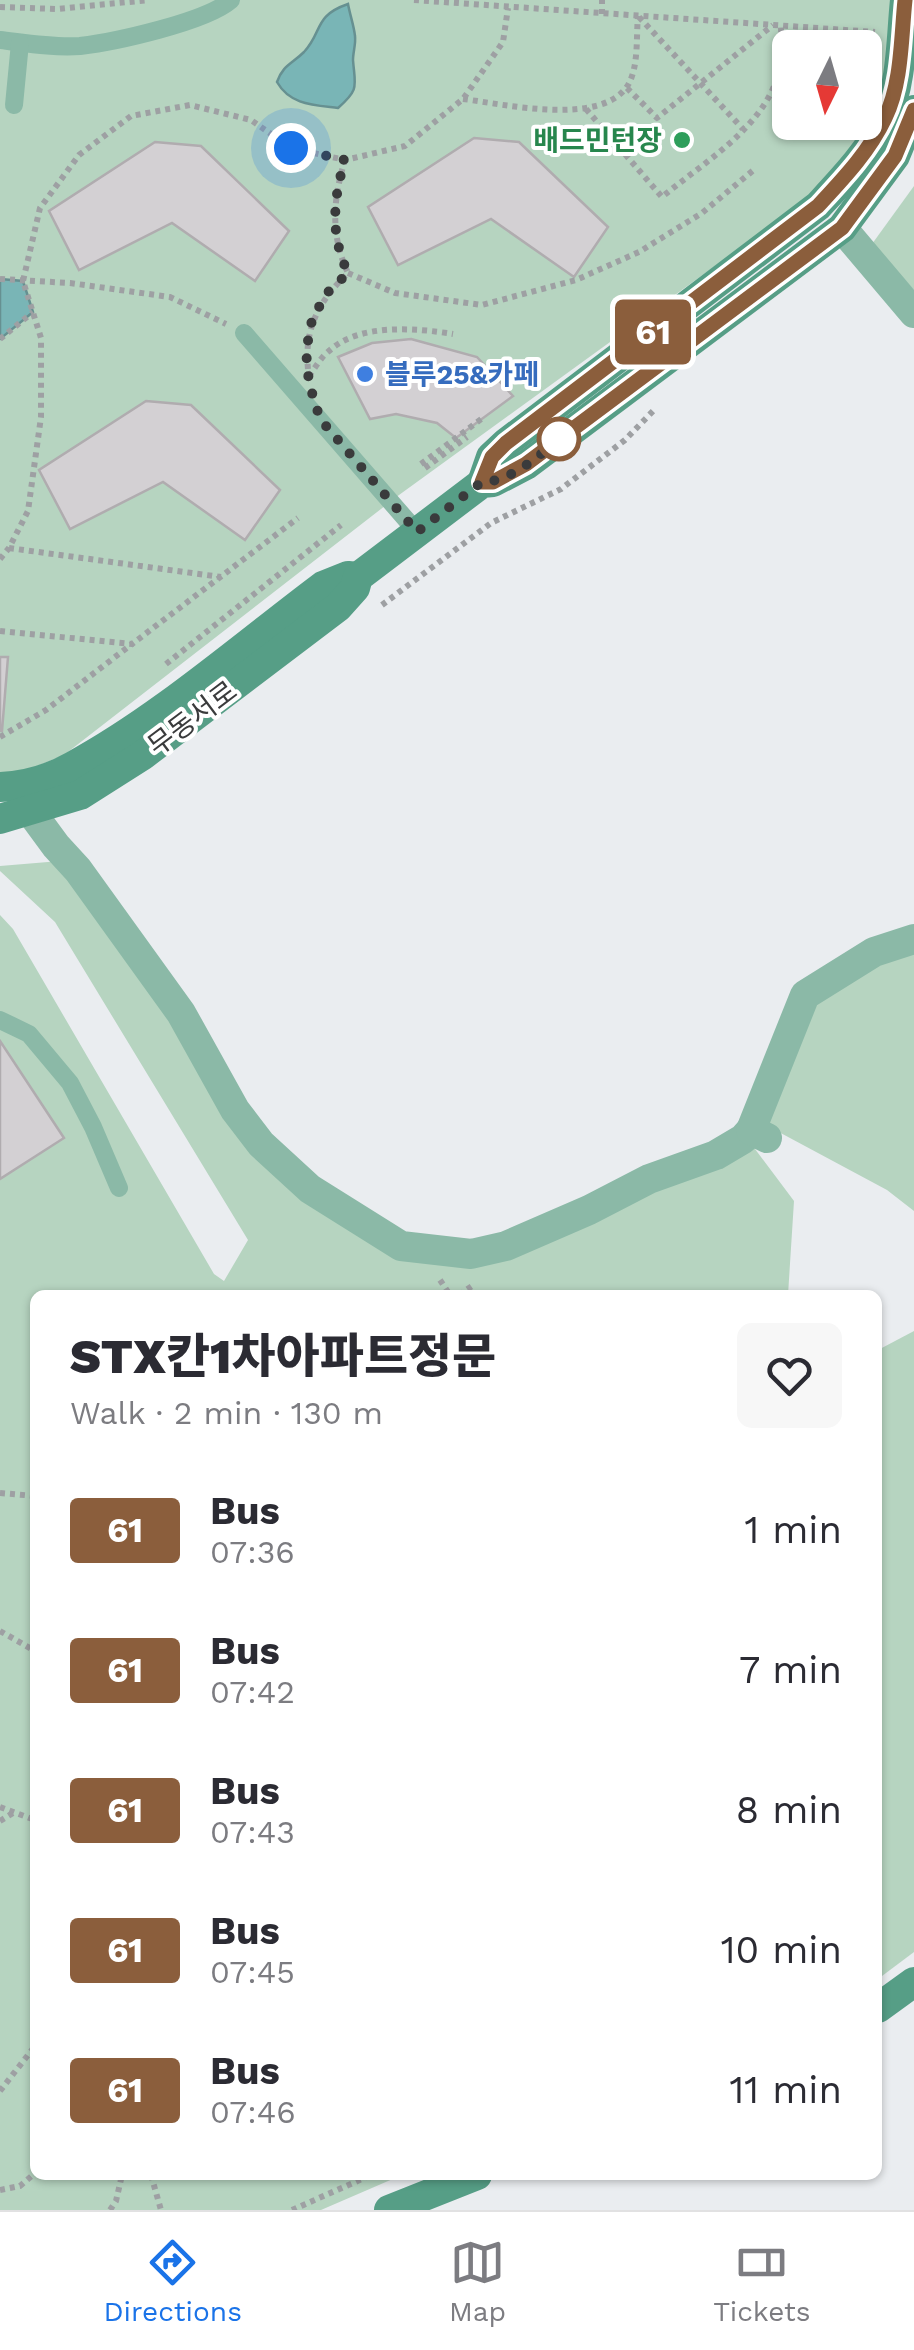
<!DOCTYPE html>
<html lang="en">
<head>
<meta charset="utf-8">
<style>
  :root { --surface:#fff; --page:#f7f7f7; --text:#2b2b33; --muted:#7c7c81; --line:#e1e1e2; --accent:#1a73e8 }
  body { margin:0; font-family:"Work Sans","Noto Sans KR",sans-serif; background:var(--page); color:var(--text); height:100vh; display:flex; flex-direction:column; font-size:38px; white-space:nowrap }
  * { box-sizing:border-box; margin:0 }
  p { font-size:32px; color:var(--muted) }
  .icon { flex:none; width:55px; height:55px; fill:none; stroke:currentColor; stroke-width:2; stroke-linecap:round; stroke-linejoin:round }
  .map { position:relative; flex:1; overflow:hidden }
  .details { position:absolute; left:30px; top:1290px; width:852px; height:890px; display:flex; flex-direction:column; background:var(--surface); border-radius:15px; box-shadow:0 2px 8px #0004 }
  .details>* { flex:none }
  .badge { padding:0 20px; border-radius:8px; font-size:35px; line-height:65px }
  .needle { width:65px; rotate:185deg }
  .fabs { position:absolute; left:772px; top:30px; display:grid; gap:20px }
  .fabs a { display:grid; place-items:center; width:110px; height:110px; border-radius:15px; background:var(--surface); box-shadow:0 2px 8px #0004; font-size:50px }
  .you { position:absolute; width:50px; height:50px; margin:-25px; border:8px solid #fff; border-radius:50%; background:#1a73e8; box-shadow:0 0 0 15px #1a73e833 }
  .map>.badge { position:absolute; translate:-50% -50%; box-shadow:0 0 0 5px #fff }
  .round { display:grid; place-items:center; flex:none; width:105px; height:105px; border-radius:15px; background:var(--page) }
  .headline { display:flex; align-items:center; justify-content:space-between; height:170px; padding:0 40px }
  h1 { font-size:48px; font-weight:800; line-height:75px }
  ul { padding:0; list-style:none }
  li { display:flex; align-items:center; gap:30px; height:140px; padding:0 40px }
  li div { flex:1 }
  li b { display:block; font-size:38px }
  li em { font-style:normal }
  li .badge { min-width:110px; font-weight:700; text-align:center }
  .tab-bar { display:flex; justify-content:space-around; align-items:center; height:140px; border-top:2px solid var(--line); background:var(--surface); font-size:28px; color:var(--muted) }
  .tab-bar a { display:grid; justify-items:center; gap:5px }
  .tab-bar .on { color:var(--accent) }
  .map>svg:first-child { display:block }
  .green { fill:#b6d4c0; fill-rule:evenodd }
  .water { fill:#79b5b6; stroke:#669091; stroke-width:2.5 }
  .building { fill:#d3d0d3; stroke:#b0acaf; stroke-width:2.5 }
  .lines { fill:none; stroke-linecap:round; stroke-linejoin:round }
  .path { stroke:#9ea0a3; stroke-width:6; stroke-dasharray:5 5; stroke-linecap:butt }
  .lane { stroke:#8bb9a7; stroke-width:18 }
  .street { stroke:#8bb9a7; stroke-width:30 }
  .secondary { stroke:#569e86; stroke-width:30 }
  .line-casing { stroke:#fff; stroke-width:22 }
  .line { stroke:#8b5e3c; stroke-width:15 }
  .walk { stroke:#3a3b3c; stroke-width:10; stroke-dasharray:0 18 }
  .leisure-dot { fill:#2e9e5b; stroke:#fff; stroke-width:4 }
  .shop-dot { fill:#3f7fe0; stroke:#fff; stroke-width:4 }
  .stop-dot { fill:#fff; stroke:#8b5e3c; stroke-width:5 }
  .labels { text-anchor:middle; stroke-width:8; stroke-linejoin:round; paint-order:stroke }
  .leisure-label { font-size:28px; font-weight:bold; fill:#27864d; stroke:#fff; text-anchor:end }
  .shop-label { font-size:28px; font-weight:bold; fill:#366cbe; stroke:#fff; text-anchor:start }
  .street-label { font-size:28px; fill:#3a3b3c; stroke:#fff }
</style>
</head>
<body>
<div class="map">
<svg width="914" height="2210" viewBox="0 0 914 2210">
  <rect width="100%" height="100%" fill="#eaedf0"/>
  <g class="green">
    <path d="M0,0H893C889,54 883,110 848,154C835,170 820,185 806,200L399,495L64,755L20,773H0ZM790,48H865V122H790Z"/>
    <polygon points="914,186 914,290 872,244"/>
    <polygon points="60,861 117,933 237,1125 442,1257 749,1141 794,1201 788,1295 35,1295 35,2175 402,2175 321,2210 0,2210 0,915 13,929 214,1274 224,1281 248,1240 55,922 0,871 0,866"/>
    <polygon points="914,946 914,1211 887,1190 760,1122 811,998"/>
    <polygon points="914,1331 914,1952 878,1979 878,1350"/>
  </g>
  <g class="water">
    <path d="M348,4C350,15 354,26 355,36C356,44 353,52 353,60C355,86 360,89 338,108C314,105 290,105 277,82C283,65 292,64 304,52C323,32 313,16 348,4Z"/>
    <polygon points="0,279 23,281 33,312 0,339"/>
  </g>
  <g class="building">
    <polygon points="474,138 519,142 608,227 574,277 491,219 398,265 368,207"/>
    <polygon points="155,142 201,146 289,231 255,281 172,223 79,270 49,211"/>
    <polygon points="411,339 477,357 513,396 456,438 437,423 396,414 370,419 338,357 372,343"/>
    <polygon points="146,401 191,405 280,490 245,540 163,482 70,529 39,470"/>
    <polygon points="0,657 8,657 2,731 0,731"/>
    <polygon points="0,1041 64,1138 0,1179"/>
  </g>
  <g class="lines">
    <g class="path">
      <polyline points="414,0 875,32"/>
      <polyline points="0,7 57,9 149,0"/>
      <polyline points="602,14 602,0"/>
      <polyline points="639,17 743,129"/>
      <polyline points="627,88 657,118 773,25"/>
      <path d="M463,99C504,104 602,127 628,85C639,66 636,37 638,16"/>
      <path d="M586,109L662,197C704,162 764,128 779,72C783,58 781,40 781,25"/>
      <polyline points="348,273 395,293 482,305 576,280 639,252 702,213 756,168"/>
      <polyline points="0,279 70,283 170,297 226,324"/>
      <polyline points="0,339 33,312"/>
      <path d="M308,369C304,328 319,301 348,273C330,235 333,199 345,160"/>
      <path d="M309,376C315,368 321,357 329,351C359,323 416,328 453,334"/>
      <polyline points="421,464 484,417"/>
      <polyline points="425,468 467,437"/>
      <polyline points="9,548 221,577"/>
      <polyline points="0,559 9,548 28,511 41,417 41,338 23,281 40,208 79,155 131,116 190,105 251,120 291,148 345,160 405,146 463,99 503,42 508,8"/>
      <polyline points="382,605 491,523 561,489 625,440 654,410"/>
      <polyline points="0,631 132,644 298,518"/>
      <polyline points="166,664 341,525"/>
      <polyline points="0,737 46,710 132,644"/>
      <polyline points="440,1280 450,1295"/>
      <polyline points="459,1295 475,1284"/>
      <polyline points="0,1493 35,1496"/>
      <polyline points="0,1631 35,1651"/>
      <polyline points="0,1807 35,1820"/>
      <polyline points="0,1821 13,1813"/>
      <polyline points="0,2091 35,2046"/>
      <polyline points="151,2175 161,2210"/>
      <polyline points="0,2190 20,2186 35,2173"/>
      <polyline points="110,2210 116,2201 122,2175"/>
      <polyline points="292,2210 371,2175"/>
    </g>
    <g class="lane">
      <path d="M0,40C25,43 54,48 80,46C114,42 206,22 231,0"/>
      <polyline points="14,105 20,43"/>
      <polyline points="244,333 417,532"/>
      <polyline points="0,1020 29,1034 70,1083 93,1127 119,1188"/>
    </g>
    <g class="street">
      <polyline points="842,228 914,313"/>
      <polyline points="31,812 56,846 78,870 181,1013 235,1110 261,1144 310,1189 401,1246 471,1254 506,1246 589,1210 649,1179 716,1155 743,1139 751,1130"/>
      <polyline points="767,1138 751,1130 805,995 874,952 914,939"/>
    </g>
    <g class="secondary">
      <path d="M482,483L491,457L506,443L818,206C843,179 869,152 886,118C902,83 901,38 905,0"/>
      <path d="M0,787C26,786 50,779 73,766C161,718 243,646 323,586L348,576L358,577"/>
      <polyline points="0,819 80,795 143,755 338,607 355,588 358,577 482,483 493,482 526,465 842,228 895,156 914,110"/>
      <polyline points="878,2008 914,1982"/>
      <polyline points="389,2210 477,2175"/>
    </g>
  </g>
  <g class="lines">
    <g class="line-casing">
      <path id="line" d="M905,0C901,38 902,83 885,118C869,152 843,179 818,206L506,443L492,457L482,482H493L526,464L842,228L895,156L914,110"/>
    </g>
    <use href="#line" class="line"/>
    <path class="walk" d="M291,148L345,160C333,199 330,235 348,273L326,294L312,320L306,351L309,383L320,419L417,532L482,482C510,482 539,456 559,439"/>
  </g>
  <circle class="leisure-dot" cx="682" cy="140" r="10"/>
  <circle class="shop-dot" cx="365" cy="374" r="10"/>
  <circle class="stop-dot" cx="559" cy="439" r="20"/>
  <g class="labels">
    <g class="leisure-label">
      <text x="662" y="150">배드민턴장</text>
    </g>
    <g class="shop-label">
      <text x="385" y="384">블루25&amp;카페</text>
    </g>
    <g class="street-label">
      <text transform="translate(192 718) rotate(-37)" y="10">무동서로</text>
    </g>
  </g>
</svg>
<div class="fabs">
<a><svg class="needle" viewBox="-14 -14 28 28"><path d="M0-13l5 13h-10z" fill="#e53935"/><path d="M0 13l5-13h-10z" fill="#7c7c81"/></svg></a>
</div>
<div class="you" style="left:291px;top:148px"></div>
<b class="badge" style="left:653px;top:332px;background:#8b5e3c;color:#fff">61</b>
<section class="details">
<div class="headline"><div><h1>STX칸1차아파트정문</h1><p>Walk · 2 min · 130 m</p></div><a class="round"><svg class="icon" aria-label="heart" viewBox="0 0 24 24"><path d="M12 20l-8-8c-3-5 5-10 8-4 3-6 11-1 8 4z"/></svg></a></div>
<ul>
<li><span class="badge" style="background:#8b5e3c;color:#fff">61</span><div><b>Bus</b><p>07:36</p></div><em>1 min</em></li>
<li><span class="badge" style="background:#8b5e3c;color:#fff">61</span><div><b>Bus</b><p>07:42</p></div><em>7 min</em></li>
<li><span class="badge" style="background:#8b5e3c;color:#fff">61</span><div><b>Bus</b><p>07:43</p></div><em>8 min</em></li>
<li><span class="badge" style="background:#8b5e3c;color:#fff">61</span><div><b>Bus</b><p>07:45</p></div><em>10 min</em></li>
<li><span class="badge" style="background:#8b5e3c;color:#fff">61</span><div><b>Bus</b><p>07:46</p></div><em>11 min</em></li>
</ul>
</section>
</div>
<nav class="tab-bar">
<a class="on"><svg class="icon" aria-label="directions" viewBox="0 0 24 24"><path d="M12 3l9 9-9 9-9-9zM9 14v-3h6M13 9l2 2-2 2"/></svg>Directions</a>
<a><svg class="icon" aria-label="map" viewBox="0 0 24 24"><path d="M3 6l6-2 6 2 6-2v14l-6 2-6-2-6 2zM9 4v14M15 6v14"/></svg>Map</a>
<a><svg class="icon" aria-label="tickets" viewBox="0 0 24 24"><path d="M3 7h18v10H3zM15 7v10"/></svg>Tickets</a>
</nav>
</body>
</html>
